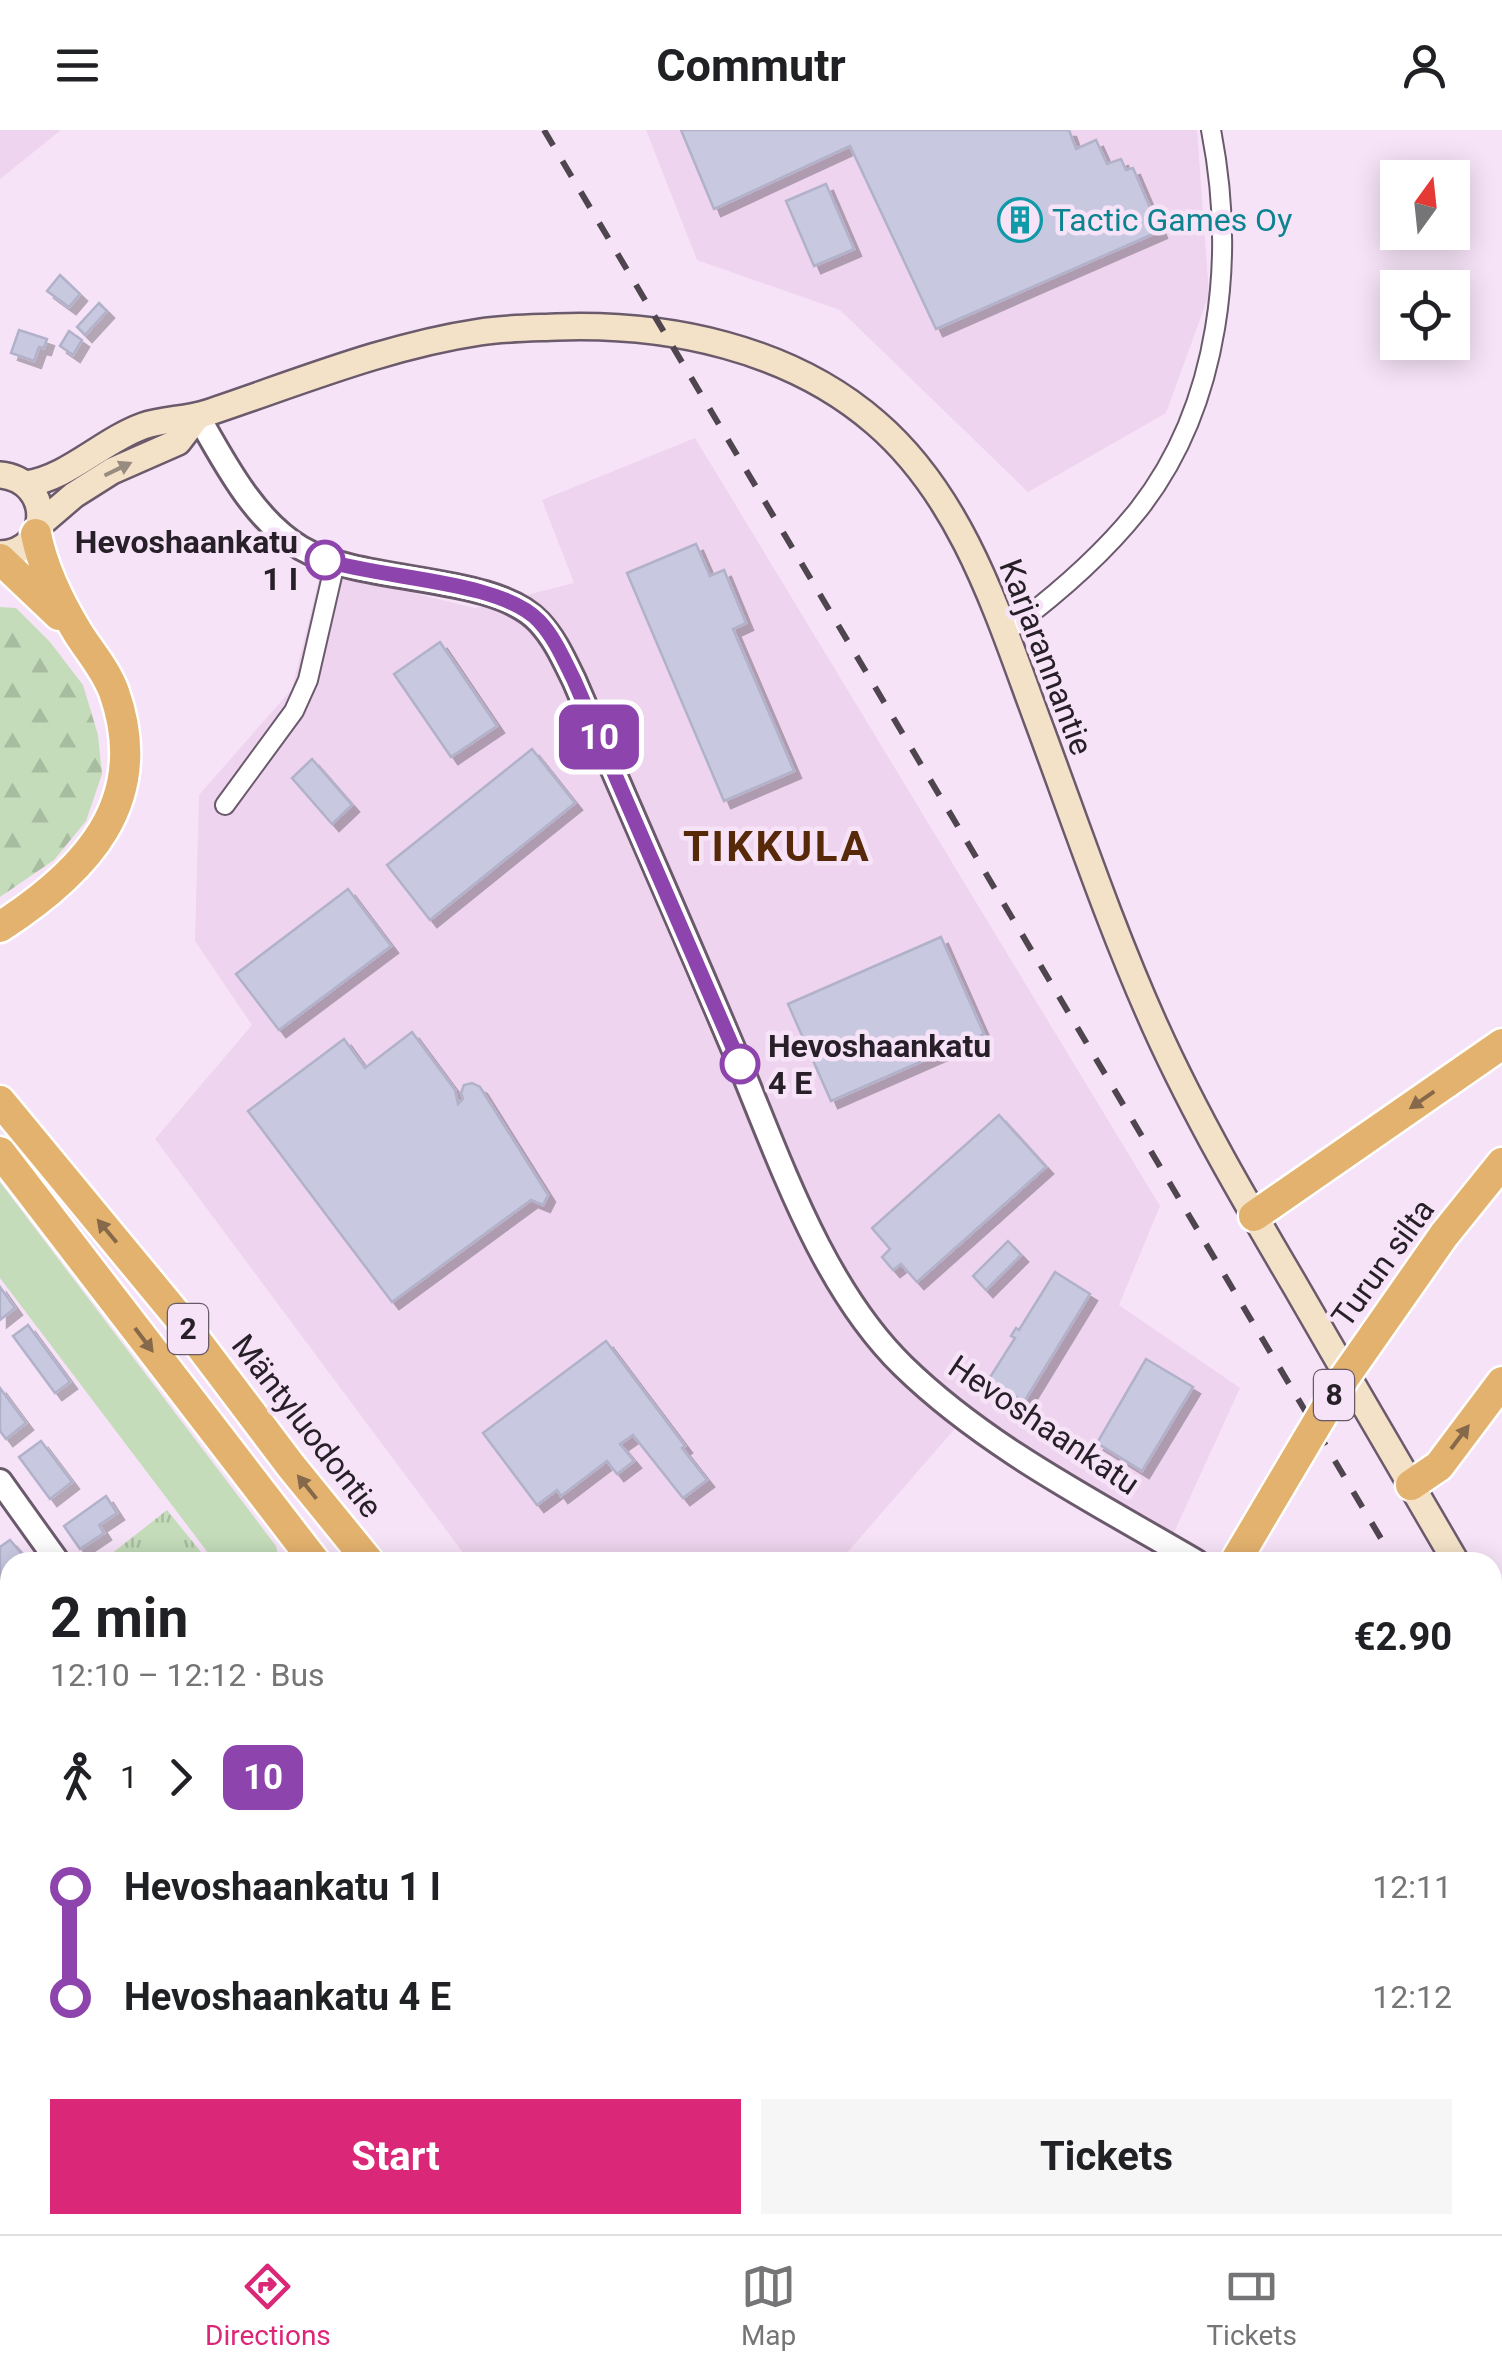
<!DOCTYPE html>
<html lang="en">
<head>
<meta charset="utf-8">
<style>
  :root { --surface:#fff; --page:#f6f6f6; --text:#202124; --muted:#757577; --line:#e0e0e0; --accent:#db2777 }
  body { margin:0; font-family:Roboto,sans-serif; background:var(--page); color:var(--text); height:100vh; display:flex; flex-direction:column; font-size:38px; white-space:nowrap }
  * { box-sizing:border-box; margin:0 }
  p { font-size:32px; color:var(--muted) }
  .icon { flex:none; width:55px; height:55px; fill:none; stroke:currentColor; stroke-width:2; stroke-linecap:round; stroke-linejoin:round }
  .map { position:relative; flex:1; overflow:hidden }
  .side { position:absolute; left:0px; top:1422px; width:1502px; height:682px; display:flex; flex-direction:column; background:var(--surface); border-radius:30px 30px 0 0; box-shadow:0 5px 25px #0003 }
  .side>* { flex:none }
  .badge { padding:0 20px; border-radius:15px; font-size:35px; line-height:65px }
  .needle { width:65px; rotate:15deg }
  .tools { position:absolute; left:1380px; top:30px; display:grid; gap:20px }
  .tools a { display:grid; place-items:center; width:90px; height:90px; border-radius:0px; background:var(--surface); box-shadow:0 5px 25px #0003; font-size:50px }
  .map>.badge { position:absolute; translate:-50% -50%; box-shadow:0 0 0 5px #fff }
  .legs { display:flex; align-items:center; gap:15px; height:110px; padding:0 50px; font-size:32px }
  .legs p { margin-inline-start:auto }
  .overview { display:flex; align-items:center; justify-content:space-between; height:170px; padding:0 50px }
  h1 { font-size:55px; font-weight:700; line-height:75px }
  .primary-button { display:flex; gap:20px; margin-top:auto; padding:20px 50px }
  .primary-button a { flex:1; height:115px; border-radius:0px; background:var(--accent); color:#fff; font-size:40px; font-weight:700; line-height:115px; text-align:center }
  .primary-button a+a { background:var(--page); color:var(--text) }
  ul { padding:0 50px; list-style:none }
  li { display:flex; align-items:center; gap:35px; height:110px; font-size:38px }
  li i { display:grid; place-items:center; width:15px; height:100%; margin:0 12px; background:currentColor }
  li i::after { content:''; width:25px; height:25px; margin:-12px; border:8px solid; border-radius:50%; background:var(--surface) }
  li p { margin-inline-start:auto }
  li:first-child i { background:linear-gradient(#0000 50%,currentColor 0) }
  li:last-child i { background:linear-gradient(currentColor 50%,#0000 0) }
  header { display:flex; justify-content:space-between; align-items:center; height:130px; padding:0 50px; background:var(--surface); font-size:45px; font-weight:700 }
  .tabs { display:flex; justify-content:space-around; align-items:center; height:140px; border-top:2px solid var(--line); background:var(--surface); font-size:28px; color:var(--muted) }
  .tabs a { display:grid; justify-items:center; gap:5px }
  .tabs .current { color:var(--accent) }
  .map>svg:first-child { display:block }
  .built { fill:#eed4ee }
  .grass { fill:#c4dcba }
  .forest { fill:url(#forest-firs) }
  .park { fill:url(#park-tufts) }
  .building { fill:#c8c8e1; stroke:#b1b2ca; stroke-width:2.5; filter:url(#shadow) }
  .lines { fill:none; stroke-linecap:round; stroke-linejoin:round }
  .minor-casing { stroke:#6b5a6c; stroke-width:22 }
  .tertiary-casing { stroke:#6b5a6c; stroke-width:28 }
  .secondary-casing { stroke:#6b5a6c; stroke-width:30 }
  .trunk-casing { stroke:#fff; stroke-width:35 }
  .minor { stroke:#fff; stroke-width:18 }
  .tertiary { stroke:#fff; stroke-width:22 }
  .secondary { stroke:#f4e2c8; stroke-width:25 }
  .trunk { stroke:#e3b26e; stroke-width:30 }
  .rail { stroke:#4f454f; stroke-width:6; stroke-dasharray:18 18; stroke-linecap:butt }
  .trunk-bridge-casing { stroke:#fff; stroke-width:35; stroke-linecap:butt }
  .trunk-bridge { stroke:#e3b26e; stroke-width:30 }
  .oneway { fill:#988b80 }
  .oneway2 { fill:#86694b }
  .line-1-casing { stroke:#fff; stroke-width:22 }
  .line-1 { stroke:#8e44ad; stroke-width:15 }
  .stop-1-dot { fill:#fff; stroke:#8e44ad; stroke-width:5 }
  .labels { text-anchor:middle; stroke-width:9; stroke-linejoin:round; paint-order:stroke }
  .shield { fill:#f7e3f8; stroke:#665a66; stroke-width:2.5 }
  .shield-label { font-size:30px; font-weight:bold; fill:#282028 }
  .culture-label { font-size:32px; fill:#0d838f; stroke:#f7e3f8; text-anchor:start }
  .stop-label { font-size:32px; font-weight:bold; fill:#282028; stroke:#f7e3f8; text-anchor:end }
  .street-label { font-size:32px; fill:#282028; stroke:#f7e3f8 }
  .district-label { font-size:42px; font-weight:bold; letter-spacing:2.5px; fill:#572908; stroke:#f7e3f8 }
</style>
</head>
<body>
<header><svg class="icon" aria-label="menu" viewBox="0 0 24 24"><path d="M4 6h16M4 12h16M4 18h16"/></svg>Commutr<svg class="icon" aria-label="person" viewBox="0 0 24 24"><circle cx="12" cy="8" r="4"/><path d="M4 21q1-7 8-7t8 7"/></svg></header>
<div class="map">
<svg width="1502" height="2104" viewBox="0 0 1502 2104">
  <defs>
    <pattern id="forest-firs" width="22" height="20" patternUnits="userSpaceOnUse" patternTransform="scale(2.5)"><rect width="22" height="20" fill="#c4dcba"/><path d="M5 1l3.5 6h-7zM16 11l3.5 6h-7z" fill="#a8bca0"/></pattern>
    <pattern id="park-tufts" width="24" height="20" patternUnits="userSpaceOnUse" patternTransform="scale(2.5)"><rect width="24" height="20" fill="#c4dcba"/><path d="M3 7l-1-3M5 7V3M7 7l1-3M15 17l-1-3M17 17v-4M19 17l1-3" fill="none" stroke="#a8bca0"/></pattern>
    <filter id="shadow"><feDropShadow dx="7" dy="7" stdDeviation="0" flood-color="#0004"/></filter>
  </defs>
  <rect width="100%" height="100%" fill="#f7e3f8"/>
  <g class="built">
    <polygon points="0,0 61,0 0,49"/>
    <polygon points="646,0 1197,0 1209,165 1166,283 1028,362 840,180 697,130"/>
    <polygon points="695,308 1160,1076 1119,1175 1240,1258 1171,1409 972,1279 839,1432 470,1432 155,1009 252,895 195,811 199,665 292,559 321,441 475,478 574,453 542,370"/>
    <polygon points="1493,1779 1502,1795 1502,2104 1355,2104 1350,2095 1492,2095"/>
  </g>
  <g class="grass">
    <polygon points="0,1052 276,1416 280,1432 215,1432 0,1148"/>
    <polygon points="717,2095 786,2095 793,2104 723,2104"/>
    <polygon points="1316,2095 1365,2095 1372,2104 1322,2104"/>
  </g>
  <g class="forest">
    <polygon points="0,477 16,478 50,512 83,555 98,605 102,644 86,691 54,730 0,767"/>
    <polygon points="0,1753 10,1792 10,2095 348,2095 369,2104 0,2104"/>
  </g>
  <polygon class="park" points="167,1380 209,1432 101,1432"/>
  <g class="building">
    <polygon points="681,0 1069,0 1076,19 1096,10 1107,34 1121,29 1126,40 1133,38 1160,101 936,199 850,16 714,79"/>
    <polygon points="826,54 854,119 814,136 786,71"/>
    <polygon points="60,145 80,164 69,177 47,161"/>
    <polygon points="99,173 107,181 85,205 77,197"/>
    <polygon points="19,200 47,209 44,218 39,217 34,231 11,223"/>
    <polygon points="69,201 82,210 73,225 60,216"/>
    <polygon points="696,414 710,446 724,440 746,493 733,499 794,641 724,671 627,443"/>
    <polygon points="440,512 497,596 451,627 394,544"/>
    <polygon points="532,619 575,673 430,790 387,735"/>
    <polygon points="312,629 352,675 332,694 292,648"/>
    <polygon points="348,759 391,816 279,900 236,844"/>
    <polygon points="941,807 984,904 831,971 788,874"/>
    <polygon points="412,902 455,960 458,974 463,969 461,963 464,955 472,953 480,957 548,1065 543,1075 531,1070 392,1172 248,981 344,909 365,938"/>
    <polygon points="999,985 1046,1037 917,1152 901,1134 893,1140 882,1127 890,1119 872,1098"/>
    <polygon points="1008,1111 1021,1125 986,1160 973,1146"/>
    <polygon points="1055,1142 1090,1164 1024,1272 989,1249 1015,1208 1011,1206 1016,1198 1019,1200"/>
    <polygon points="0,1157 15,1178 0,1190"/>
    <polygon points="28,1195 70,1252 55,1263 13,1206"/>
    <polygon points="606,1211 685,1316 682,1318 707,1350 683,1368 633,1305 620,1314 634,1331 617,1344 607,1331 561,1366 557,1360 537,1375 483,1303"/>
    <polygon points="1146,1229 1193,1257 1142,1341 1097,1313"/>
    <polygon points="0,1258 26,1293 6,1309 0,1301"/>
    <polygon points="41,1311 72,1352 50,1369 19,1327"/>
    <polygon points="106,1366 117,1383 99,1395 104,1403 80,1419 64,1396"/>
    <polygon points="10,1410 29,1432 10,1432 10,1452 8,1449 0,1454 0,1417"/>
    <polygon points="0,1486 10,1489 10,1513 9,1516 4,1515 0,1527"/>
    <polygon points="1502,1963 1502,2026 1492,2011 1492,1969"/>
    <polygon points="418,2095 465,2095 453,2104 425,2104"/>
    <polygon points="559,2095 609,2095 613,2100 608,2104 567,2104"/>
  </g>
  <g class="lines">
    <g class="minor-casing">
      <g id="minor">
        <path d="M1005,503C1054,467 1101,427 1139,379C1221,274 1236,127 1211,0"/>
        <polyline points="225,675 294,581 308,550 335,433"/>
        <polyline points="0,1618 10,1588"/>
      </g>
    </g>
    <g class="tertiary-casing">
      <g id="tertiary">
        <path d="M198,286C224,332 254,390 301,418C364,455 494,443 539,492C555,509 564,530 574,550C626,671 679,790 730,911C776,1018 818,1153 903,1236C987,1318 1097,1373 1197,1432"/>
        <polyline points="0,1351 58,1432"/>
        <polyline points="1492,1728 1502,1744"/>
        <polyline points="528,2095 535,2104"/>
      </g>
    </g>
    <g class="secondary-casing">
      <g id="secondary">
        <path d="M0,345C53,350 53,422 0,424"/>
        <path d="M26,354C68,348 102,311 143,296C163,289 186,290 207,283C297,253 386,216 480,202C505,198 532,198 557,197C668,193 790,218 876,293C963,368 998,484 1037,589C1075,691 1110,796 1155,896C1196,987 1246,1072 1296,1157C1349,1249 1403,1341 1456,1432"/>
        <polyline points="39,395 74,365 112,341 178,312 198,286"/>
        <polyline points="1492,1496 1502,1512"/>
      </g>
    </g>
    <g class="trunk-casing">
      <g id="trunk">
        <polyline points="0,429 59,485"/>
        <path d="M0,797C85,742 153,672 114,562C106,540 90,522 78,503C59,472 43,439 36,404"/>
        <polyline points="0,971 180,1189 291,1336 369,1432"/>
        <polyline points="0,1022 315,1432"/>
        <polyline points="1254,1086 1502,914"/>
        <polyline points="1444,1105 1502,1033"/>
        <polyline points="1411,1355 1439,1336 1502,1252"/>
        <polyline points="1082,2095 1095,2104"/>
        <polyline points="1154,2095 1166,2104"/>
        <polyline points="1301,2095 1308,2104"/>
        <polyline points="975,2104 976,2095"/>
      </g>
    </g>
    <use href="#minor" class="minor"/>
    <use href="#tertiary" class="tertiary"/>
    <use href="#secondary" class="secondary"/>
    <use href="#trunk" class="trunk"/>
    <g class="rail">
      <polyline points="544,0 1395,1432"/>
      <polyline points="1492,1596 1502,1612"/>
    </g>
    <g class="trunk-bridge-casing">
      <polyline id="trunk-bridge" points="1235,1432 1344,1248 1444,1105"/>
    </g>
    <use href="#trunk-bridge" class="trunk-bridge"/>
  </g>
  <defs><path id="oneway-solid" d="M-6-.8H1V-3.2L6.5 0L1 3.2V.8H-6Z" transform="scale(2.5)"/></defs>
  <use class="oneway" href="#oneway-solid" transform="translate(118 339) rotate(-26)"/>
  <g class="oneway2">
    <use href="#oneway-solid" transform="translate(1422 970) rotate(145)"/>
    <use href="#oneway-solid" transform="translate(107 1101) rotate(-130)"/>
    <use href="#oneway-solid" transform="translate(144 1210) rotate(53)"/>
    <use href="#oneway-solid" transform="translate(1460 1307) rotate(-53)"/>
    <use href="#oneway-solid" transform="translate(307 1357) rotate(-129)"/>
  </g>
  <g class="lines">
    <g class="line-1-casing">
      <path id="line-1" d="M325,430C381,449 500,450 539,491C555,508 564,530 574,550L740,934"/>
    </g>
    <use href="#line-1" class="line-1"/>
  </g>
  <defs>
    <g id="building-ring" transform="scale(2.25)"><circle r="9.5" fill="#f7e3f8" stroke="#0f9aa8" stroke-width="1.5"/><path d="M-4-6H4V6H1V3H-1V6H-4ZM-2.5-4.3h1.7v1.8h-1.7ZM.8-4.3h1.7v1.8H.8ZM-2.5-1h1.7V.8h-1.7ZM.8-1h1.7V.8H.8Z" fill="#0f9aa8"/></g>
  </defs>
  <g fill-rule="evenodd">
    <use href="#building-ring" x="1020" y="90"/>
  </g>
  <g class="stop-1-dot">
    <circle cx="325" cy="430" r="18"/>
    <circle cx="740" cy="934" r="18"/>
  </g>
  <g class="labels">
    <g class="shield">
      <rect x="168" y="1174" width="40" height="50" rx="8"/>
      <rect x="1314" y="1240" width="40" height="50" rx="8"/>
    </g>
    <g class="shield-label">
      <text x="188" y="1209">2</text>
      <text x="1334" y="1275">8</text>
    </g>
    <g class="culture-label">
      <text x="1052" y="101">Tactic Games Oy</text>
    </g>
    <g class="stop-label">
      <text x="298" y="423">Hevoshaankatu<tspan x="298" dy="37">1 I</tspan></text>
      <text x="768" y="927" text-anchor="start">Hevoshaankatu<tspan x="768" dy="37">4 E</tspan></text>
    </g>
    <g class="street-label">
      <text transform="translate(1046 527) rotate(69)" y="11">Karjarannantie</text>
      <text transform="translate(1383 1133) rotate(-54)" y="11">Turun silta</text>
      <text transform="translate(1044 1295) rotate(34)" y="11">Hevoshaankatu</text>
      <text transform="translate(307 1296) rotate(52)" y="11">Mäntyluodontie</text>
    </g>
    <g class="district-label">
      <text x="777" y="731">TIKKULA</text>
    </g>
  </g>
</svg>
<div class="tools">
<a><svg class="needle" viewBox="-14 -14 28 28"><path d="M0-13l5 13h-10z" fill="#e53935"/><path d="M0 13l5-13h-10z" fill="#757577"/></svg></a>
<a><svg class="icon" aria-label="locate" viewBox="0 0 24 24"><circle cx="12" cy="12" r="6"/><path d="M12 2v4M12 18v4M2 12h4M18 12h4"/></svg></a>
</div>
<b class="badge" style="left:599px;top:607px;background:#8e44ad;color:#fff">10</b>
<section class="side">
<div class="overview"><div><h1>2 min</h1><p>12:10 – 12:12 · Bus</p></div><b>€2.90</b></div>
<div class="legs"><svg class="icon" aria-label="walk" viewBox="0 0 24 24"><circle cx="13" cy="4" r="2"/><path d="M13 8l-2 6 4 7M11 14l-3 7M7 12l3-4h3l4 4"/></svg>1<svg class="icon" aria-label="forward" viewBox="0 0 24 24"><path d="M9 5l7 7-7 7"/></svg><b class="badge" style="background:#8e44ad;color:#fff">10</b></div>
<ul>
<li><i style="color:#8e44ad"></i><b>Hevoshaankatu 1 I</b><p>12:11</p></li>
<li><i style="color:#8e44ad"></i><b>Hevoshaankatu 4 E</b><p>12:12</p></li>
</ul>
<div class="primary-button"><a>Start</a><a>Tickets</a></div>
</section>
</div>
<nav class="tabs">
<a class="current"><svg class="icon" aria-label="directions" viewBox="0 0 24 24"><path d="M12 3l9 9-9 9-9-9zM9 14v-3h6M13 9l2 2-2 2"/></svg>Directions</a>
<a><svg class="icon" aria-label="map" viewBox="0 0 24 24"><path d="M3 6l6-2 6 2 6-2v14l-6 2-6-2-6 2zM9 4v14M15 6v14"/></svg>Map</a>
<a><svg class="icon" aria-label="tickets" viewBox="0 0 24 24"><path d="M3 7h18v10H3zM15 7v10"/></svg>Tickets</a>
</nav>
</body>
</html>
